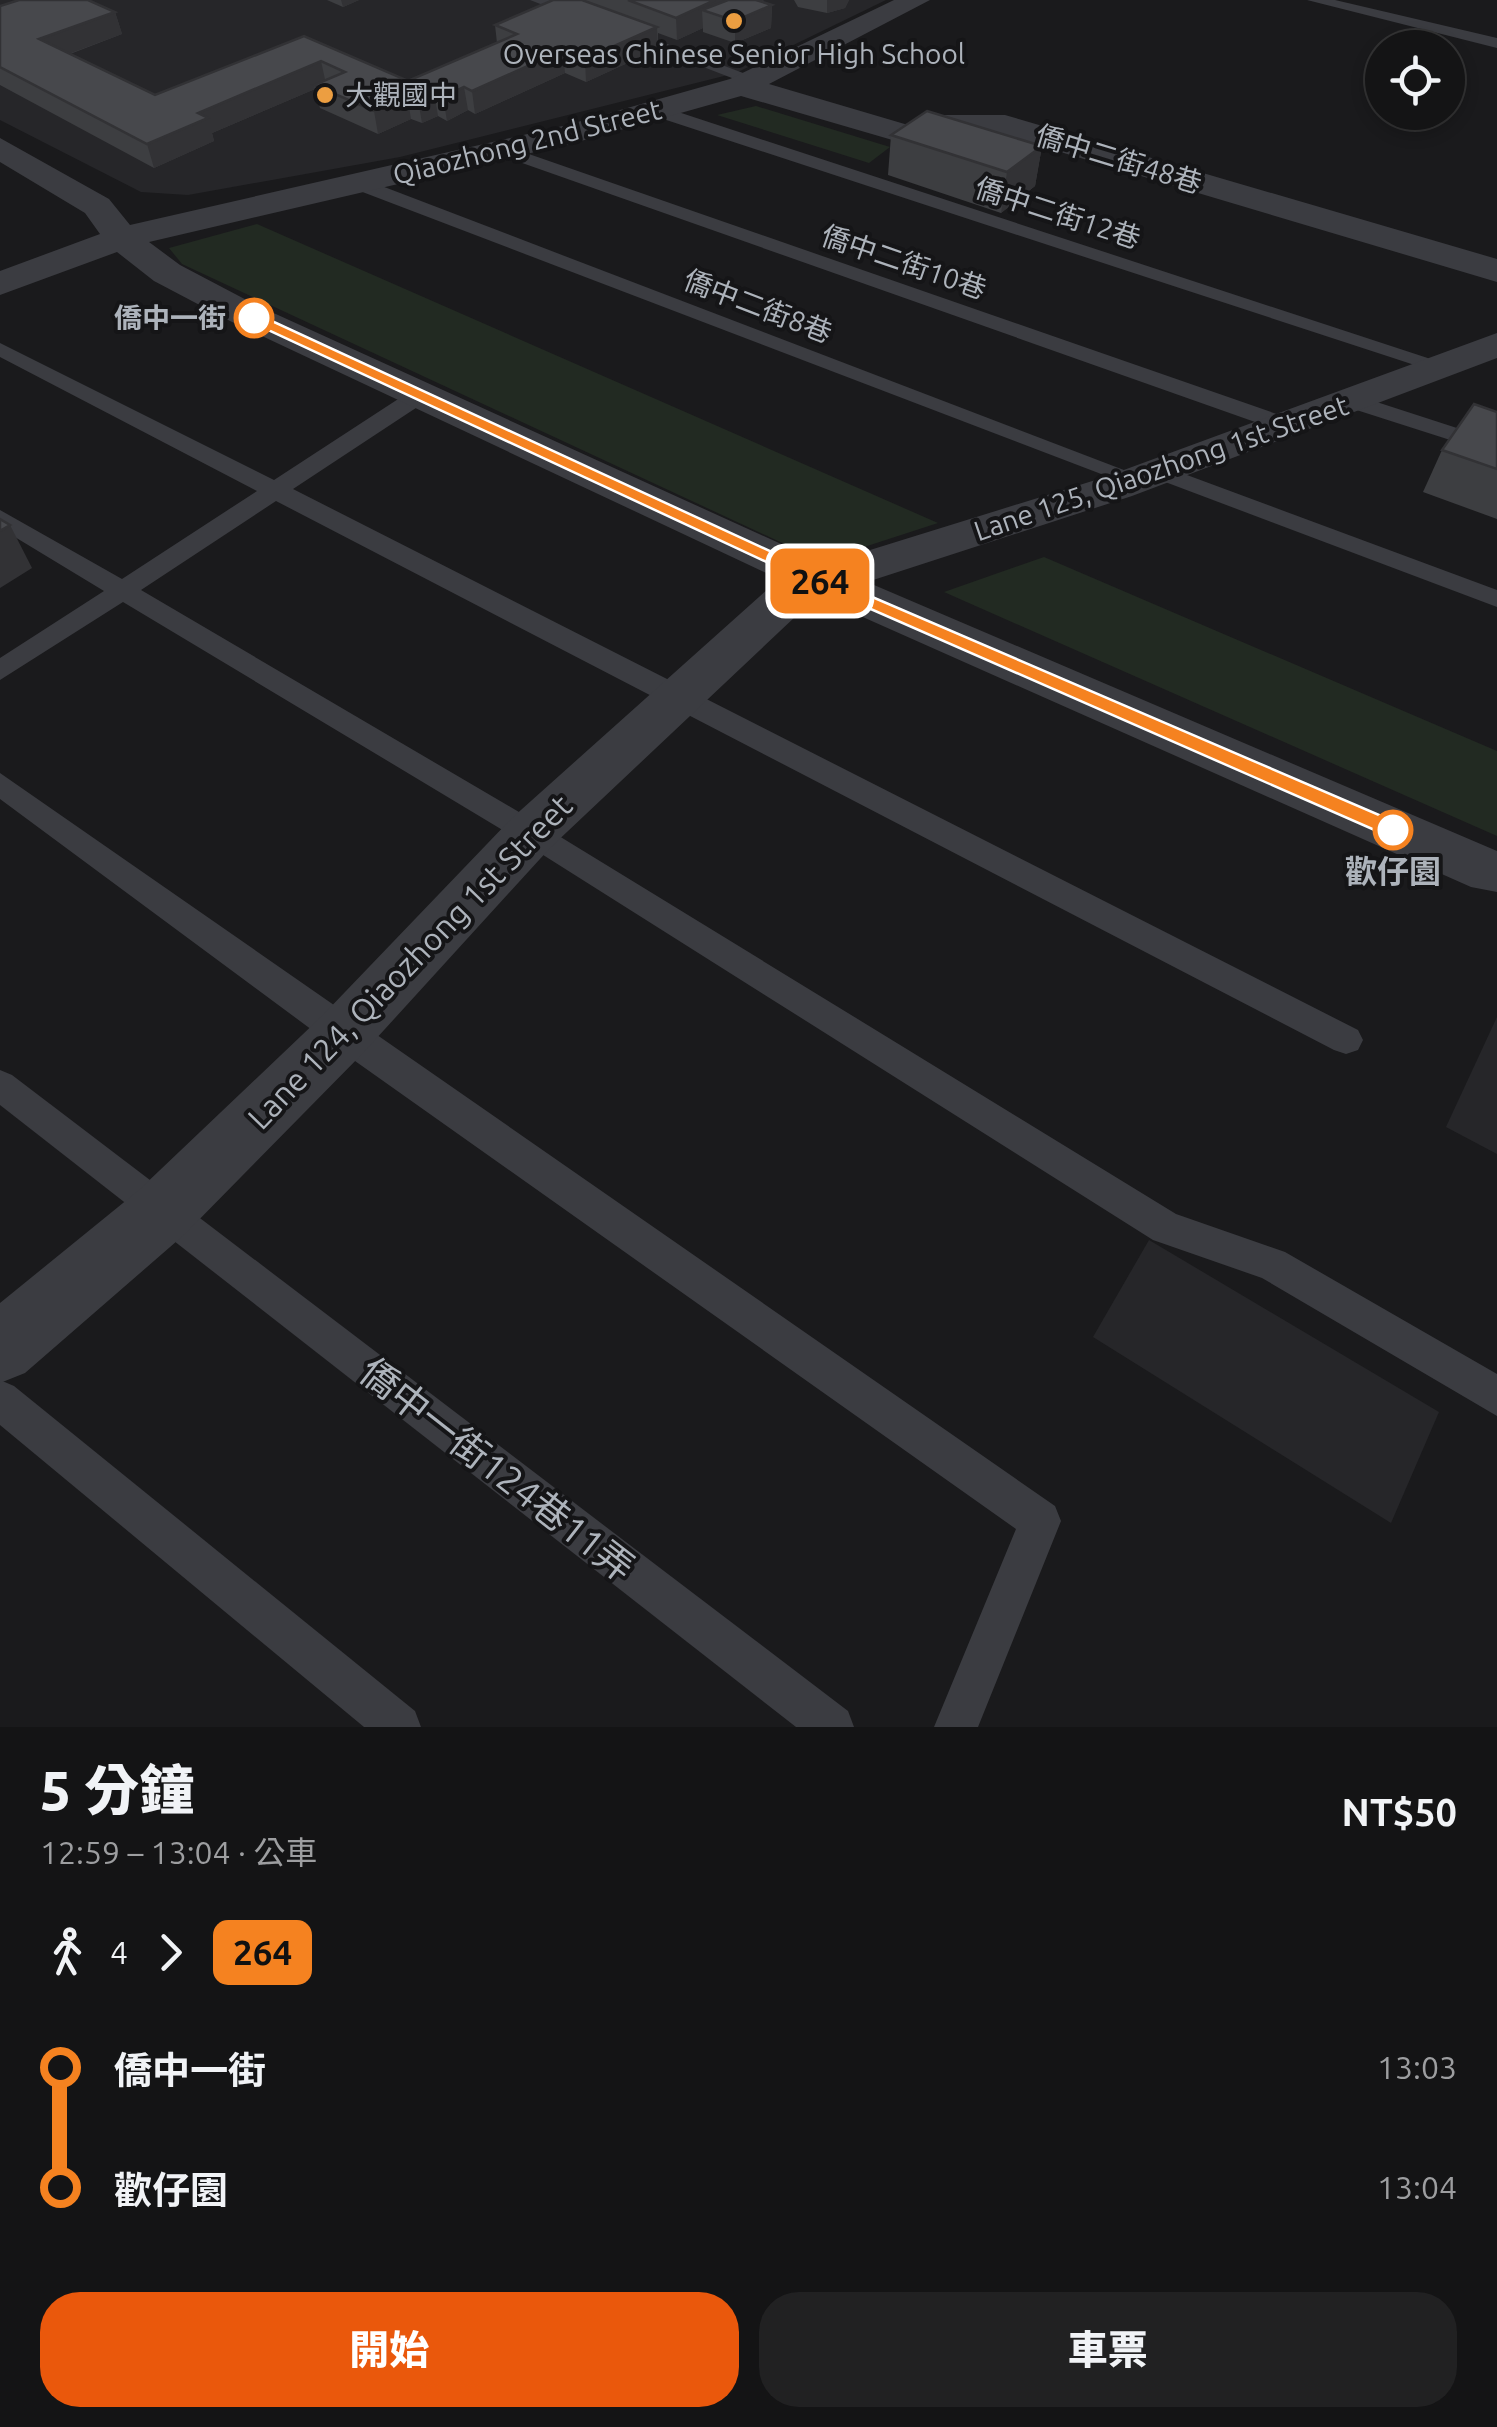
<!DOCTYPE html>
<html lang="zh-TW">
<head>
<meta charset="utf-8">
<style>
  :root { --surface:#141415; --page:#212122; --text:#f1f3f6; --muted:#9d9ea0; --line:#333334; --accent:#ea580c }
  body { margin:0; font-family:Ubuntu,"Noto Sans TC",sans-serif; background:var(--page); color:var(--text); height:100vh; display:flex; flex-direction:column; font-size:38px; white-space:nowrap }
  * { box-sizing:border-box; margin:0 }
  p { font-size:32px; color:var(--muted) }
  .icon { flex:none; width:55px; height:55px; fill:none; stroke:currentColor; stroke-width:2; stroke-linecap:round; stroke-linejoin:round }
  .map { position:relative; height:1727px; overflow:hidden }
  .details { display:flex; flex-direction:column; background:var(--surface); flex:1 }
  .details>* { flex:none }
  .badge { padding:0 20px; border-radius:15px; font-size:35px; line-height:65px }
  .buttons { position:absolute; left:1365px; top:30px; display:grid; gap:20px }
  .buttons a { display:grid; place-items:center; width:100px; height:100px; border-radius:50%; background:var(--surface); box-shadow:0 5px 15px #0003,0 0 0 2px var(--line); font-size:50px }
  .map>.badge { position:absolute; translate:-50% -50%; box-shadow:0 0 0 5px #fff }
  .legs { display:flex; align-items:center; gap:15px; height:110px; padding:0 40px; font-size:32px }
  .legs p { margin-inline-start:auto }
  .head { display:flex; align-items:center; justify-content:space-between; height:170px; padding:0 40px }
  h1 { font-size:55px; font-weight:800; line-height:75px }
  .primary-button { display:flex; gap:20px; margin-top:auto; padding:20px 40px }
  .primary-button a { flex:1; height:115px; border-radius:40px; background:var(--accent); color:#fff; font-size:40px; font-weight:800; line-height:115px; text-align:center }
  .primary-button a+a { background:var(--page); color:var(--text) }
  ul { padding:0 40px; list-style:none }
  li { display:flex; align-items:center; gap:35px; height:120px; font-size:38px }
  li i { display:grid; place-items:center; width:15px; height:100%; margin:0 12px; background:currentColor }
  li i::after { content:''; width:25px; height:25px; margin:-12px; border:8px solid; border-radius:50%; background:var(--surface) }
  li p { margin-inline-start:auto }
  li:first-child i { background:linear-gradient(#0000 50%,currentColor 0) }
  li:last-child i { background:linear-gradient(currentColor 50%,#0000 0) }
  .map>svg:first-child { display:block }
  .built { fill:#262629 }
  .green { fill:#222a22 }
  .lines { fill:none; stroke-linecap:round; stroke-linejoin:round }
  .lane { fill:#3b3c41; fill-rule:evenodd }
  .street { fill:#3b3c41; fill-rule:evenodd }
  .wall { fill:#3d3e41 }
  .shaded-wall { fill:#323235 }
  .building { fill:#47484c; stroke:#323235; stroke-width:2.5 }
  .line-1 { fill:#f58220; stroke:#fff; stroke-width:2.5 }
  .poi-dot { fill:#ec9e41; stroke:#151517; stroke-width:4 }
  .stop-1-dot { fill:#fff; stroke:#f58220; stroke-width:5 }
  .labels { text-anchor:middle; stroke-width:8; stroke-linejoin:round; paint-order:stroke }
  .far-poi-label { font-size:28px; fill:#adb3bb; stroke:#151517 }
  .far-street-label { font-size:28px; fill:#adb3bb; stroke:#151517 }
  .far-stop-label { font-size:28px; font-weight:bold; fill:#adb3bb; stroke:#151517; text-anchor:end }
  .stop-label { font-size:32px; font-weight:bold; fill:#adb3bb; stroke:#151517 }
  .street-label { font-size:32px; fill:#adb3bb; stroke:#151517 }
  .near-street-label { font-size:38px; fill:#adb3bb; stroke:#151517 }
</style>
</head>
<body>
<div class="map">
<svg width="1497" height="1727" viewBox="0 0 1497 1727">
  <rect width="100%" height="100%" fill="#1a1a1c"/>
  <g class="built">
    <polygon points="0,0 886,0 736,73 400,157 188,195 141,192 0,120"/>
    <polygon points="1497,1017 1497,1154 1446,1127"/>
    <polygon points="1149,1240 1439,1412 1391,1523 1093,1337"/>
  </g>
  <g class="green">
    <polygon points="756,106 890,147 869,163 717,115"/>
    <polygon points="257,224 938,523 821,561 182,264 169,248"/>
    <polygon points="1044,557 1497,751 1497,836 944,592"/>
  </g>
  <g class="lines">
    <g class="lane">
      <polygon points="530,0 552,0 764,81 750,85"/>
      <polygon points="1307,0 1335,0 1497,38 1497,48"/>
      <polygon points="648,106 660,106 1455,367 1444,373 1436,372 648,114"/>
      <polygon points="503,145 1294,420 1297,425 1286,432 1278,430 497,154 497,146"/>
      <polygon points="352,180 366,180 1150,480 1146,485 1130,485 352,188"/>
      <polygon points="0,343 274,480 412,390 428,390 428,400 293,489 1358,1030 1363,1040 1358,1050 1346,1054 1334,1050 276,501 141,590 541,825 1176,1214 1285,1252 1497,1374 1497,1416 1262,1278 1153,1240 521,841 123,602 0,680 0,658 104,591 0,528 0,510 122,579 257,491 0,357"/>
      <polygon points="1352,394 1497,441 1497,455 1344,406 1344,396"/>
      <polygon points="1160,465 1497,590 1497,607 1152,477 1152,467"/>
      <polygon points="0,773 1055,1506 1061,1521 978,1727 934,1727 1016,1529 331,1044 0,799"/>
      <polygon points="0,1070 12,1075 848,1711 854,1727 796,1727 0,1105"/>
      <polygon points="0,1380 14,1386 415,1711 421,1727 364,1727 0,1425"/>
    </g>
    <polygon class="street" points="894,0 930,0 769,84 908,125 929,115 1005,115 1497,259 1497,282 1003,135 936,135 913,146 741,96 574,143 149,242 180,265 256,305 825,564 1102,478 1497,333 1497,358 1132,496 867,582 1497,851 1497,892 1471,887 820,598 813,600 550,848 364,1052 185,1234 25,1373 0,1383 0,1303 139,1190 322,1016 512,818 779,579 230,321 154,281 117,252 0,295 0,271 100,234 85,213 0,162 0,138 109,199 130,225 567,125 730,79"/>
  </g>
  <g class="wall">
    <polygon points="327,0 359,0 343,7"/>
    <polygon points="553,0 764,0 761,2 772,5 771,28 735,43 703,32 703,28 677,40 658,33 658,49 586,82 565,73 475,114 468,110 447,121 438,116 422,123 411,119 378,134 320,108 315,89 212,133 214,141 154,168 0,85 0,6 115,12 122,34 70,54 155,95 304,36 408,81 497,43 495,25"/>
    <polygon points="794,0 849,0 845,8 827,13 798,7"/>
    <polygon points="891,135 1042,146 1035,186 1001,213 888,175"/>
    <polygon points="1497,412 1497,519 1423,492 1442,450"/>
  </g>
  <g class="shaded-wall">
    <polygon points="341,0 359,0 343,7"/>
    <polygon points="715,0 764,0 726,18 702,10 703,28 677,40 676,18"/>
    <polygon points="827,0 849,0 845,8 827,13"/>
    <polygon points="772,5 771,28 735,43 735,21"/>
    <polygon points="115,12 122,34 47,62 39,39"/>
    <polygon points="657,27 658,49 586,82 585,59"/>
    <polygon points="563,50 565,73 475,114 472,91"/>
    <polygon points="321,61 326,84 314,85 315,89 212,133 214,141 154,168 147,144 198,113"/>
    <polygon points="464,87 468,110 447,121 443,97"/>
    <polygon points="434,92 438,116 422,123 418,100"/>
    <polygon points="407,95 411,119 378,134 374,111"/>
    <polygon points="1042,146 1035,186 1001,213 1007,172"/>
    <polygon points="10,525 32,568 0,588 0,531"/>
  </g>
  <g class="building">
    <polygon points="19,0 88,0 115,12 39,39 155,95 304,36 408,81 517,34 495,25 553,0 582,0 657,27 585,59 563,50 472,91 464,87 443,97 434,92 418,100 407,95 374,111 314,85 345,72 321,61 198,113 208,118 147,144 0,67 0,6"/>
    <polygon points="628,0 715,0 676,18"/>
    <polygon points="728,0 756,0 772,5 735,21 702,10"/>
    <polygon points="927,111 1042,146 1007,172 891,135"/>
    <polygon points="1474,404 1497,412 1497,469 1442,450"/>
    <polygon points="0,519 10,525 0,531"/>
  </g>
  <polygon class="line-1" points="249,315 259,315 828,578 1400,824 1403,830 1393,837 1386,835 816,585 249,321"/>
  <g class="poi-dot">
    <circle cx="734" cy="21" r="10"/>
    <circle cx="325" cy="95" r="10"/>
  </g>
  <g class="stop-1-dot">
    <circle cx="254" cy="318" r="18"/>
    <circle cx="1393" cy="830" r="18"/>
  </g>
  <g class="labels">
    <g class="far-poi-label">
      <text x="734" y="64">Overseas Chinese Senior High School</text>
      <text x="345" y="105" text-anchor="start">大觀國中</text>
    </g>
    <g class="far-street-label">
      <text transform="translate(527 142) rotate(-14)" y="10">Qiaozhong 2nd Street</text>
      <text transform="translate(1119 159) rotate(17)" y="10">僑中二街48巷</text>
      <text transform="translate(1058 213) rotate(18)" y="10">僑中二街12巷</text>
      <text transform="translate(904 262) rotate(19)" y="10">僑中二街10巷</text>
      <text transform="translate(758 306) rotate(21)" y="10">僑中二街8巷</text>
      <text transform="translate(1161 468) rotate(-19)" y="10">Lane 125, Qiaozhong 1st Street</text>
    </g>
    <g class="far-stop-label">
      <text x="226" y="328">僑中一街</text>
    </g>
    <g class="stop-label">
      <text x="1393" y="883">歡仔園</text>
    </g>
    <g class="street-label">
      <text transform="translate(410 962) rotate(-46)" y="11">Lane 124, Qiaozhong 1st Street</text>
    </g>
    <g class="near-street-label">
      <text transform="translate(497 1470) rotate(38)" y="13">僑中一街124巷11弄</text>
    </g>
  </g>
</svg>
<div class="buttons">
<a><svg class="icon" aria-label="locate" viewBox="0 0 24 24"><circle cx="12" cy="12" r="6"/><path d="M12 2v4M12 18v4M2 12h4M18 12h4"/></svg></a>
</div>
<b class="badge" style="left:820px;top:581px;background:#f58220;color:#111">264</b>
</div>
<section class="details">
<div class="head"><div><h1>5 分鐘</h1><p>12:59 – 13:04 · 公車</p></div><b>NT$50</b></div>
<div class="legs"><svg class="icon" aria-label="walk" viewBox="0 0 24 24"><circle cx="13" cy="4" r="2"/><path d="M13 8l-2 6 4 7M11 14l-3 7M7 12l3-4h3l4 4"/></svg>4<svg class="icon" aria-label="forward" viewBox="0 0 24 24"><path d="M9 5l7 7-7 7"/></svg><b class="badge" style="background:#f58220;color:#111">264</b></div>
<ul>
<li><i style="color:#f58220"></i><b>僑中一街</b><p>13:03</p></li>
<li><i style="color:#f58220"></i><b>歡仔園</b><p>13:04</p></li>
</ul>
<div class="primary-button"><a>開始</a><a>車票</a></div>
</section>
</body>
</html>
